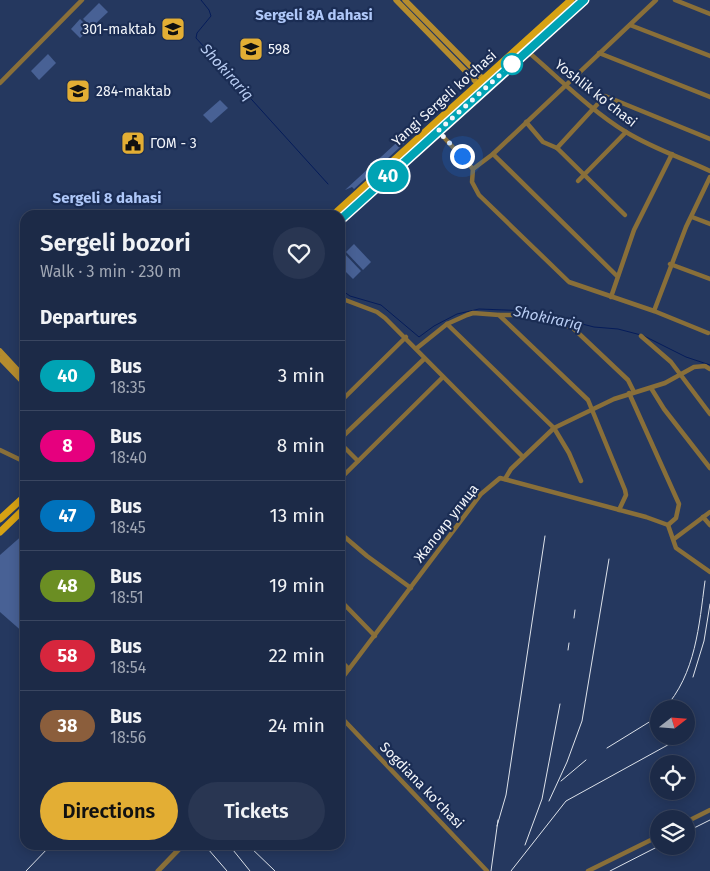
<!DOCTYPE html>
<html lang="en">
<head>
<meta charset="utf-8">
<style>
  :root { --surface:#1c2a47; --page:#293652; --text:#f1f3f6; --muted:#a0a7b4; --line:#3a4660; --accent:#e3ae34 }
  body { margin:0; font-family:"Fira Sans",sans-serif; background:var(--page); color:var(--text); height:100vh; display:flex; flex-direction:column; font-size:19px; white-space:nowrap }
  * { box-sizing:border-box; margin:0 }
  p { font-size:16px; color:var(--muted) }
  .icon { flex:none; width:28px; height:28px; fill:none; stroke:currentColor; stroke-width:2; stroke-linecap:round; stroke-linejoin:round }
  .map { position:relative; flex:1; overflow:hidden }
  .sheet { position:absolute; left:20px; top:210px; width:325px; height:640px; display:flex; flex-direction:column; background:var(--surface); border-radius:15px; box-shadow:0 2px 12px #0003,0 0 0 1px var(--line) }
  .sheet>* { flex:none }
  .badge { padding:0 10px; border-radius:16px; font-size:18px; line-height:32px }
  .needle { width:32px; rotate:73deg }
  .controls { position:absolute; left:650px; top:700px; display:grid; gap:10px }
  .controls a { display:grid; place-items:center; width:45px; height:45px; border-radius:50%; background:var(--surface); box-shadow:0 2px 12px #0003,0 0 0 1px var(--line); font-size:25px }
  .you { position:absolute; width:25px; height:25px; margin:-12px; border:4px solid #fff; border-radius:50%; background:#1a73e8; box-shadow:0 0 0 8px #1a73e833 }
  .map>.badge { position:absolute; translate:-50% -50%; box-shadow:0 0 0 2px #fff }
  h2 { padding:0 20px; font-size:19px; line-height:45px }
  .round { display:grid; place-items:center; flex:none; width:52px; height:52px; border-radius:26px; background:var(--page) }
  .overview { display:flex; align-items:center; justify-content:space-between; height:85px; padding:0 20px }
  h1 { font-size:24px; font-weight:600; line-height:38px }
  .primary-button { display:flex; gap:10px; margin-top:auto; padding:10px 20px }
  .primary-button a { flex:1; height:58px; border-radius:30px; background:var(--accent); color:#111; font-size:20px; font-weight:600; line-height:58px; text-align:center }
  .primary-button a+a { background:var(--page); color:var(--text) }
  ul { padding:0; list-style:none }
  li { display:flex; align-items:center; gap:15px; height:70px; padding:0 20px; border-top:1px solid var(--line) }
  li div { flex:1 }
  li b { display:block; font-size:19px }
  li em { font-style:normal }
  li .badge { min-width:55px; font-weight:700; text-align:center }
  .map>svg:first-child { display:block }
  .green { fill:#486195 }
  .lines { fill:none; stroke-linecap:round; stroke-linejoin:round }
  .stream { stroke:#051c5a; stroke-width:1 }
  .minor { stroke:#896f39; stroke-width:4.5 }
  .tertiary { stroke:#896f39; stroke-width:5 }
  .secondary { stroke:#b58c2e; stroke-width:5.5 }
  .primary { stroke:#d7a214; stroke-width:7 }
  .rail { stroke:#dde2ea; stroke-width:1 }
  .line-casing { stroke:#fff; stroke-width:11 }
  .line { stroke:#00a3b4; stroke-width:8 }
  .walk { stroke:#f2f5fa; stroke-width:5; stroke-dasharray:0 9 }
  .stop-dot { fill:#fff; stroke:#00a3b4; stroke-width:2.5 }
  .labels { text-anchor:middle; stroke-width:4.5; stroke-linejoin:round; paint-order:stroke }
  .poi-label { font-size:14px; fill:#f2f5fa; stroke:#1b2d54; text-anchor:start }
  .street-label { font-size:14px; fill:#f2f5fa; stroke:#1b2d54 }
  .neighbourhood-label { font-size:15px; font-weight:bold; fill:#afc8f9; stroke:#1b2d54 }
  .water-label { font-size:15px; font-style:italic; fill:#b9cdf3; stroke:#1b2d54 }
</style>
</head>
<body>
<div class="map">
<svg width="710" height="871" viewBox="0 0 710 871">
  <rect width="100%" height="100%" fill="#25385f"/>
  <g class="green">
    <polygon points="99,3 108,12 92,27 83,19"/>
    <polygon points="80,19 90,29 80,38 71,29"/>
    <polygon points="48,54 56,63 39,80 31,71"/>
    <polygon points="475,91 476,93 340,216 338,215"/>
    <polygon points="220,100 228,108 211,123 203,115"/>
    <polygon points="406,134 410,138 354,189 352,187 345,190"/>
    <polygon points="354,244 371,262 363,270 346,252"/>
    <polygon points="344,253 361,271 353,279 340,266 340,257"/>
    <polygon points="25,533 25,634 0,612 0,555"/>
  </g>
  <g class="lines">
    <g class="stream">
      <polyline points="201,0 209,10 211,16 197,33 196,38 328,184"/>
      <polyline points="340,289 350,296 381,305 419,337 434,326 457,314 479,309 531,311 594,327 618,329 641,335"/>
      <polyline points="644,336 686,357 710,365"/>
    </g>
    <g class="minor">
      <polyline points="656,0 493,154 473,169 472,182 479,195 569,282 654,311 708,333"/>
      <polyline points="675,0 710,14"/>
      <polyline points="630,25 710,56"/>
      <path d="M527,51C559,78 590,110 626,132C652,148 682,158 710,171"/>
      <polyline points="599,53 710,97"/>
      <polyline points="0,83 82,0"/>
      <polyline points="526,122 543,142 557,148 625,215"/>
      <polyline points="438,131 473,169"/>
      <polyline points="557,148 605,96 710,139"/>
      <polyline points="493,154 617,276"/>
      <polyline points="578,181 626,132"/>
      <polyline points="692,217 710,224"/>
      <polyline points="670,264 710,279"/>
      <polyline points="611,297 634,230 672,154"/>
      <polyline points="340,298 377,312 385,318 523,457"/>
      <polyline points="654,311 686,227 710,177"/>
      <polyline points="499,315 529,315 573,328 628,380 634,392"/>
      <polyline points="447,324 554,428 569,453 581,481"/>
      <polyline points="641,336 671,362 710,414"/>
      <polyline points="417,348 447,324 467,315 473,313 499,315 588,400 625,490 626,495 619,510"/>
      <polyline points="651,388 664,409 710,468"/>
      <polyline points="629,393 679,504 676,518 668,525"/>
      <polyline points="340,402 406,337"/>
      <polyline points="340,439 424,359"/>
      <polyline points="340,443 358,461"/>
      <polyline points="0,450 25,462"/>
      <polyline points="340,479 443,377"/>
      <polyline points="505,479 511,469 554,428 614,399 665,383 694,367 705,366 710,369"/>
      <polyline points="703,517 710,525"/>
      <polyline points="340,533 367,556 411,588"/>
      <polyline points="674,539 710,512"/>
      <polyline points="340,600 375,636"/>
      <polyline points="340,660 349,669"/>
      <polyline points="340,681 481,494 500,478 646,517 668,525 676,548 710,572"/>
      <polyline points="340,716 487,871"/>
      <polyline points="686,822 710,810"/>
      <polyline points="588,871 659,836"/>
    </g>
    <polyline class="tertiary" points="158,871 183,845"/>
    <g class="secondary">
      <polyline points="396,0 480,86"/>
      <polyline points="405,0 489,85"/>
      <polyline points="0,351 25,378"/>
      <polyline points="0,358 25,384"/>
    </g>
    <g class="primary">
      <polyline points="333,215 571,0"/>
      <polyline points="340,220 584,0"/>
      <polyline points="0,519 25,496"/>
      <polyline points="0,532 25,508"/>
    </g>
    <g class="rail">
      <polyline points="574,618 575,610"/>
      <polyline points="568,650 569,643"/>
      <polyline points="693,677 704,641 710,604"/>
      <path d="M664,709C696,674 699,625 705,581"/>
      <polyline points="607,748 659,716"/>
      <polyline points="561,781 586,760"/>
      <polyline points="549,801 567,762 582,721 609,559"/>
      <polyline points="497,826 506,795 545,536"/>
      <polyline points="686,832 710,820"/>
      <polyline points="229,845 250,871"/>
      <polyline points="248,845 275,871"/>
      <polyline points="525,845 542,799 560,704"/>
      <polyline points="208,849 227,871"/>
      <polyline points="26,871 51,845"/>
      <polyline points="491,871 498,820"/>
      <polyline points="511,871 566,801 675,741"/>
      <polyline points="610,871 659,846"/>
    </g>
  </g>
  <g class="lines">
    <g class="line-casing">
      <polyline id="line" points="340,220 584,0"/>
    </g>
    <use href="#line" class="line"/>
    <polyline class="walk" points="462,156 438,131 512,64"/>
  </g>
  <defs>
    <g id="school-square" transform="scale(1.25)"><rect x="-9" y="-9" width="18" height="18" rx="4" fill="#e3ae34" stroke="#1b2d54"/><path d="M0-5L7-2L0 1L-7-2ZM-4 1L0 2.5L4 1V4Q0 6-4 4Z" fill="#111"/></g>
    <g id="civic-square" transform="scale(1.25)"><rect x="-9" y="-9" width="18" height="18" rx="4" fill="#e3ae34" stroke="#1b2d54"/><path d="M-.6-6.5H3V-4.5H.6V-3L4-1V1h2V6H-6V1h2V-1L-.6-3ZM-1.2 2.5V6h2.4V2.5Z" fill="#111"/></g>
  </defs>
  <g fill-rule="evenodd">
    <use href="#school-square" x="173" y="29"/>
    <use href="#school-square" x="251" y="49"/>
    <use href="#school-square" x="78" y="91"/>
    <use href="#civic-square" x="133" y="143"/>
  </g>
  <circle class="stop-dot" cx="512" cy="64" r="10"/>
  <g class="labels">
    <g class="poi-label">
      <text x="156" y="34" text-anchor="end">301-maktab</text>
      <text x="268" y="54">598</text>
      <text x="96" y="96">284-maktab</text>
      <text x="150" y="148">ГОМ - 3</text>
    </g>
    <g class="street-label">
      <text transform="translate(596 93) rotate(38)" y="5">Yoshlik koʻchasi</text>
      <text transform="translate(444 98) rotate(-42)" y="5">Yangi Sergeli ko'chasi</text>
      <text transform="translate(446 523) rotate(-52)" y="5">Жалоир улица</text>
      <text transform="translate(422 785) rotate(46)" y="5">Sogdiana ko'chasi</text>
    </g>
    <g class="neighbourhood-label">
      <text x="314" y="20">Sergeli 8A dahasi</text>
      <text x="107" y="203">Sergeli 8 dahasi</text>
    </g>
    <g class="water-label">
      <text transform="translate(227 72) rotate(48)" y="5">Shokirariq</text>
      <text transform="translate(548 318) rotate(12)" y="5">Shokirariq</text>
    </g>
  </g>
</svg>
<div class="controls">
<a><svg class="needle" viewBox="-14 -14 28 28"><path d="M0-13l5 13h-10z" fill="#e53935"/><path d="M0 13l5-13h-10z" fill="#a0a7b4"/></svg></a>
<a><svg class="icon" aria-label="locate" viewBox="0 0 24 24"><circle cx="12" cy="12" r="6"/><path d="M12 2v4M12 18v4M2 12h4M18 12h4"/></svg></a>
<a><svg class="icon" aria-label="layers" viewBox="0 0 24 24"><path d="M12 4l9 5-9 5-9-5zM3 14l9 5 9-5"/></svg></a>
</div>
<div class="you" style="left:462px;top:156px"></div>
<b class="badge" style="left:388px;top:176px;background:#00a3b4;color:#fff">40</b>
<section class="sheet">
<div class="overview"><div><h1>Sergeli bozori</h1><p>Walk · 3 min · 230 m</p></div><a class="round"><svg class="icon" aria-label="heart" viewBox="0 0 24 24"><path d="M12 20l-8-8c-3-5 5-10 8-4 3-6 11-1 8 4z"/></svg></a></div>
<h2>Departures</h2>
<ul>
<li><span class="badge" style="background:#00a3b4;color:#fff">40</span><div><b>Bus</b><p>18:35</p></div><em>3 min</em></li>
<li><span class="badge" style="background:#e6007e;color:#fff">8</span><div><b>Bus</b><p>18:40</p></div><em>8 min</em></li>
<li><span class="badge" style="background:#0072bc;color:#fff">47</span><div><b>Bus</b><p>18:45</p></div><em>13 min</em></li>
<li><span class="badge" style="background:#6b8e23;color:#fff">48</span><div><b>Bus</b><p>18:51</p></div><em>19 min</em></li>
<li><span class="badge" style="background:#d7263d;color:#fff">58</span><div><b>Bus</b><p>18:54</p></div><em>22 min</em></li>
<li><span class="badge" style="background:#8b5e3c;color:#fff">38</span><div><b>Bus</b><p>18:56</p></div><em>24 min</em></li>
</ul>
<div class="primary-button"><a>Directions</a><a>Tickets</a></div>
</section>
</div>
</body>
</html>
